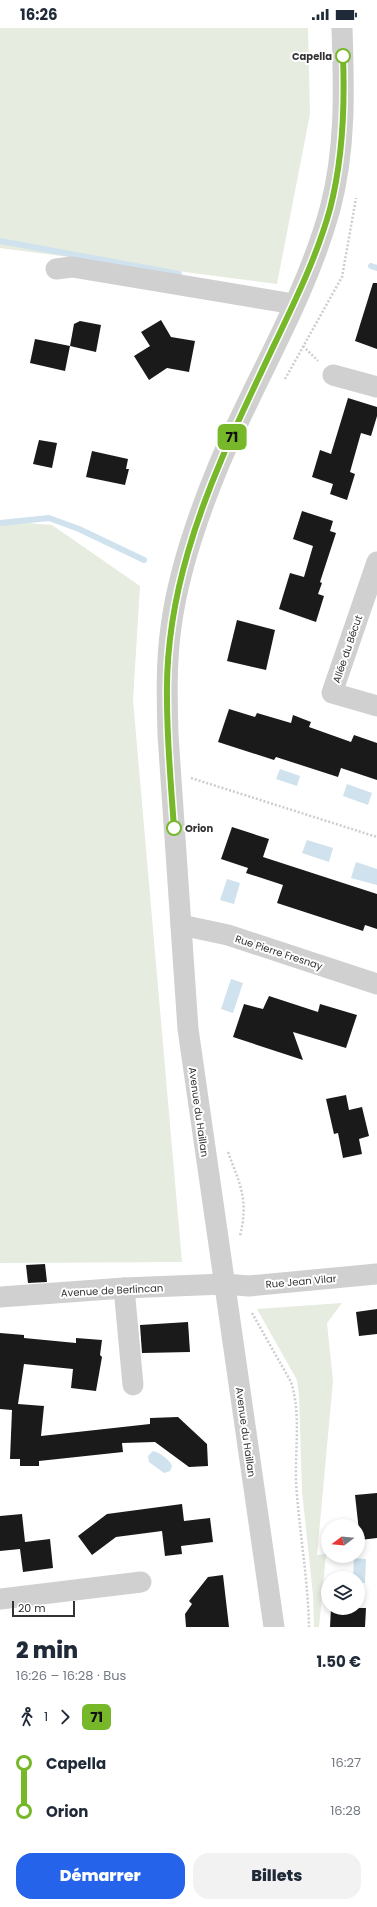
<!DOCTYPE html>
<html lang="fr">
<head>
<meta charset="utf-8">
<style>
  :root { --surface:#fff; --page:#f2f2f3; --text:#1f2937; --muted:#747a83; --accent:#2563eb }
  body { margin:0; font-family:Poppins,sans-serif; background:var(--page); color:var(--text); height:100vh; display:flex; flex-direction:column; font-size:15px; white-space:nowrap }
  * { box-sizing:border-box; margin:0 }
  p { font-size:13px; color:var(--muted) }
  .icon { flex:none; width:22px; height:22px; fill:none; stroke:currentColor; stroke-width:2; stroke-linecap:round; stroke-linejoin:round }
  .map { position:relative; height:1599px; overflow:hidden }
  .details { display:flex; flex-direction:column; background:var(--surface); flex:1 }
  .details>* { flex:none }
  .badge { padding:0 8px; border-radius:6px; font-size:14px; line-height:26px }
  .needle { width:26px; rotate:254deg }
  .fabs { position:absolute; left:321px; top:1491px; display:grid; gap:8px }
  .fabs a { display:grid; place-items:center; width:44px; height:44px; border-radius:50%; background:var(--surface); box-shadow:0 2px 6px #0003; font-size:20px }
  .scale { position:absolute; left:12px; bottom:10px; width:63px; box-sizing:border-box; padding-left:4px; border:2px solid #333; border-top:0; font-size:11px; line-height:14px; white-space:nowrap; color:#333; -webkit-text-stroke:3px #fff; paint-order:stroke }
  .map>.badge { position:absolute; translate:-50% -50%; box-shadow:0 0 0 2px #fff }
  .legs { display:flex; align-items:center; gap:6px; height:44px; padding:0 16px; font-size:13px }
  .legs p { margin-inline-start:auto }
  .summary { display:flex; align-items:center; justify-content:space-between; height:68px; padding:0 16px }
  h1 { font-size:22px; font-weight:800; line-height:30px }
  .primary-button { display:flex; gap:8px; margin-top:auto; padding:8px 16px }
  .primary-button a { flex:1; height:46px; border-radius:16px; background:var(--accent); color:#fff; font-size:16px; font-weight:800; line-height:46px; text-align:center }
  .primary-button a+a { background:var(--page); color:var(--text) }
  ul { padding:0 16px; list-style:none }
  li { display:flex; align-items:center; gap:14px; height:48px; font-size:15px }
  li i { display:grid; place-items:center; width:6px; height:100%; margin:0 5px; background:currentColor }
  li i::after { content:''; width:10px; height:10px; margin:-5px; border:3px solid; border-radius:50%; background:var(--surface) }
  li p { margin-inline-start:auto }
  li:first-child i { background:linear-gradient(#0000 50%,currentColor 0) }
  li:last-child i { background:linear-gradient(currentColor 50%,#0000 0) }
  .status { display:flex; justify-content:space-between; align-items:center; height:28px; padding:0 20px; background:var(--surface); direction:ltr }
  .status svg { height:11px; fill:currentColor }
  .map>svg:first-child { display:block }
  .green { fill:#e6ecdf }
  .water { fill:#cfe2ee }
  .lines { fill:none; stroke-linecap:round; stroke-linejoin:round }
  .stream { stroke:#cfe2ee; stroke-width:6 }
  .building { fill:#1a1a1a }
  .path { stroke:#cdcdcd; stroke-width:2.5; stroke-dasharray:2 2; stroke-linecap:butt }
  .minor { stroke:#d0d0d0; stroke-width:21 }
  .line-1-casing { stroke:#fff; stroke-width:9 }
  .line-1 { stroke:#76b82a; stroke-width:6 }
  .stop-1-dot { fill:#fff; stroke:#76b82a; stroke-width:2 }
  .labels { text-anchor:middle; stroke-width:4; stroke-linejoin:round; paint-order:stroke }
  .stop-label { font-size:10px; font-weight:bold; fill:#333; stroke:#fff; text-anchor:end }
  .street-label { font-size:10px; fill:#333; stroke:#fff }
</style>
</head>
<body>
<div class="status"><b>16:26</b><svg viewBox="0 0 49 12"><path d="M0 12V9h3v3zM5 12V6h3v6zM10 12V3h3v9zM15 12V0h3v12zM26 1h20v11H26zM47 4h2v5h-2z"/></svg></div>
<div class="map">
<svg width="377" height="1599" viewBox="0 0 377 1599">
  <rect width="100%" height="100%" fill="#fff"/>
  <g class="green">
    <polygon points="0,0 308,0 310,86 277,256 0,220"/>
    <polygon points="0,493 52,497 140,558 133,672 182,1234 0,1235"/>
    <polygon points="342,1275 327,1295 333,1353 317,1527 326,1526 319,1599 314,1599 313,1567 302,1463 299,1367 297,1352 257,1281"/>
  </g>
  <g class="water">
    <polygon points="280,741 300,748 297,758 276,751"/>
    <polygon points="347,756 372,765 368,777 343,768"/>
    <polygon points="307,812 333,820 329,834 302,825"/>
    <polygon points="356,834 377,841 377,857 351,850"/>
    <polygon points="227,851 240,855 234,876 220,872"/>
    <polygon points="231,951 243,955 233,985 221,981"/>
    <path d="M153,1423C159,1424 170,1432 172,1438L170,1443L164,1445L149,1434L148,1428Z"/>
    <polygon points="354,1530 366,1531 365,1555 358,1555 358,1550 353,1550"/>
  </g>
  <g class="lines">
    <g class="stream">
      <polyline points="0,213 179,246"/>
      <polyline points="371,238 377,240"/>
      <polyline points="0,495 49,490 79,501 144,532"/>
    </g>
  </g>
  <g class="building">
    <polygon points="373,255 377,255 377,321 355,313"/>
    <polygon points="161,292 171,309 195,313 189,344 167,340 149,352 134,328 150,318 141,304"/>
    <polygon points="80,293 101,297 96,324 70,318 65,343 30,335 35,311 70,318 74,296"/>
    <polygon points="348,370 377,379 377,388 371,408 361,405 350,444 355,446 347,472 330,466 333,456 312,449 320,422 331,426"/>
    <polygon points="39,412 57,415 52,440 33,436"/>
    <polygon points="92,423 128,431 126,441 129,441 125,457 86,449"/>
    <polygon points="302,483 333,493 330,503 336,505 320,554 322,555 318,566 324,568 316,594 279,581 290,545 304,549 313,518 293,511"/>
    <polygon points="237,592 275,602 266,642 227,633"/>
    <polygon points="229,681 255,689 257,685 291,695 293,687 311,694 309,699 351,714 354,707 377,715 377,752 341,740 338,749 276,729 274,732 218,714"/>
    <polygon points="232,799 269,811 263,829 377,866 377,901 365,897 363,903 277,875 283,857 246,845 248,840 221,831"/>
    <polygon points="269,968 318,984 320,976 357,987 346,1020 293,1004 303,1032 233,1009 244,976 263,981"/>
    <polygon points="346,1067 349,1082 362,1079 369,1108 359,1111 362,1126 343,1130 338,1105 334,1106 326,1071"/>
    <polygon points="45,1236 47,1254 28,1255 26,1237"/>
    <polygon points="377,1281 377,1306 359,1308 356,1284"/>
    <polygon points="188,1294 190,1324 142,1325 140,1297"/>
    <polygon points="0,1305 24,1307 24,1310 76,1315 76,1310 102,1312 100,1327 102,1329 96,1363 71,1360 73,1341 24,1336 18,1376 44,1378 41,1408 150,1396 150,1390 178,1389 207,1416 208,1438 189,1439 155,1414 122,1415 123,1424 39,1433 39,1438 20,1438 20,1431 10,1431 12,1382 0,1381"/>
    <polygon points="377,1465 377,1510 360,1512 355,1467"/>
    <polygon points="182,1476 184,1493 210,1490 213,1514 181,1518 182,1526 165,1528 162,1503 116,1509 92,1527 78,1508 107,1486"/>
    <polygon points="22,1486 25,1514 50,1511 53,1540 23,1544 20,1521 0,1523 0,1488"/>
    <polygon points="223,1547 229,1599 186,1599 185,1586 192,1576 189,1573 208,1549"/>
    <polygon points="331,1580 366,1580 365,1599 330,1599"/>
  </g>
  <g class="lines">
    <g class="path">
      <polyline points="303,318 318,333"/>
      <polyline points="285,351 342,249 356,170"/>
      <polyline points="191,750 377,809"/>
      <path d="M228,1124C240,1157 249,1171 240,1208"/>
      <path d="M252,1285L291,1354C301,1385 295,1421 296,1454C299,1502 308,1550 309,1599"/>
    </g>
    <g class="minor">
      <polyline points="56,241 72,239 294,276"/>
      <polyline points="333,347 377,359"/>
      <polyline points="377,534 332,665 377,678"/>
      <polyline points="181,897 228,907 377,956"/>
      <polyline points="124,1260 133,1357"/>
      <polyline points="0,1269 124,1260 225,1256 249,1258 377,1246"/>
      <polyline points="0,1571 141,1554"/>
      <path d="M274,1599L188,1001L168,707C167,671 166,635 171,599C178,545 197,490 218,439C254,353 305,272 330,181C346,121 344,61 342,0"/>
    </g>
  </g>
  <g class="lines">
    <g class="line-1-casing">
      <path id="line-1" d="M174,800C171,757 167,714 167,671C166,621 174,572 188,524C209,451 243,383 275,315C296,271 317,228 330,181C343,131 345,79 343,28"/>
    </g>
    <use href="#line-1" class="line-1"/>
  </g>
  <g class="stop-1-dot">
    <circle cx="343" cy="28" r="7"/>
    <circle cx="174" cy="800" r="7"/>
  </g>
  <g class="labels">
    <g class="stop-label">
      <text x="332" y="32">Capella</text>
      <text x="185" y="804" text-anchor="start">Orion</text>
    </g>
    <g class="street-label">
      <text transform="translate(347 621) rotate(-71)" y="4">Allée du Bécut</text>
      <text transform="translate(279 924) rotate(18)" y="4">Rue Pierre Fresnay</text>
      <text transform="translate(199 1084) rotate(82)" y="4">Avenue du Haillan</text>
      <text transform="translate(301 1253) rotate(-5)" y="4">Rue Jean Vilar</text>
      <text transform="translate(112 1262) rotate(-3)" y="4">Avenue de Berlincan</text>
      <text transform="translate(246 1404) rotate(82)" y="4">Avenue du Haillan</text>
    </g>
  </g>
</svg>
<div class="fabs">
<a><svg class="needle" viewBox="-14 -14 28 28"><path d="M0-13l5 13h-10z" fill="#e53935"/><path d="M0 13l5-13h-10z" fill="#747a83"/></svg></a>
<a><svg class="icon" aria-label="layers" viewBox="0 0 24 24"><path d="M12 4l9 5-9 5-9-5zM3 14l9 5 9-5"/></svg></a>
</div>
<div class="scale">20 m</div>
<b class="badge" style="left:232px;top:409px;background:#76b82a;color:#111">71</b>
</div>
<section class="details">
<div class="summary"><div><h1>2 min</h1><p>16:26 – 16:28 · Bus</p></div><b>1.50 €</b></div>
<div class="legs"><svg class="icon" aria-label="walk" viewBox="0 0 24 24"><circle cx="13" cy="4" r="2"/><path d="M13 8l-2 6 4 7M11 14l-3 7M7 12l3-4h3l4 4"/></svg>1<svg class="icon" aria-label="forward" viewBox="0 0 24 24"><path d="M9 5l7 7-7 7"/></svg><b class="badge" style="background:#76b82a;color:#111">71</b></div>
<ul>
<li><i style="color:#76b82a"></i><b>Capella</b><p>16:27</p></li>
<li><i style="color:#76b82a"></i><b>Orion</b><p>16:28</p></li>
</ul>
<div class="primary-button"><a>Démarrer</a><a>Billets</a></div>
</section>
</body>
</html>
